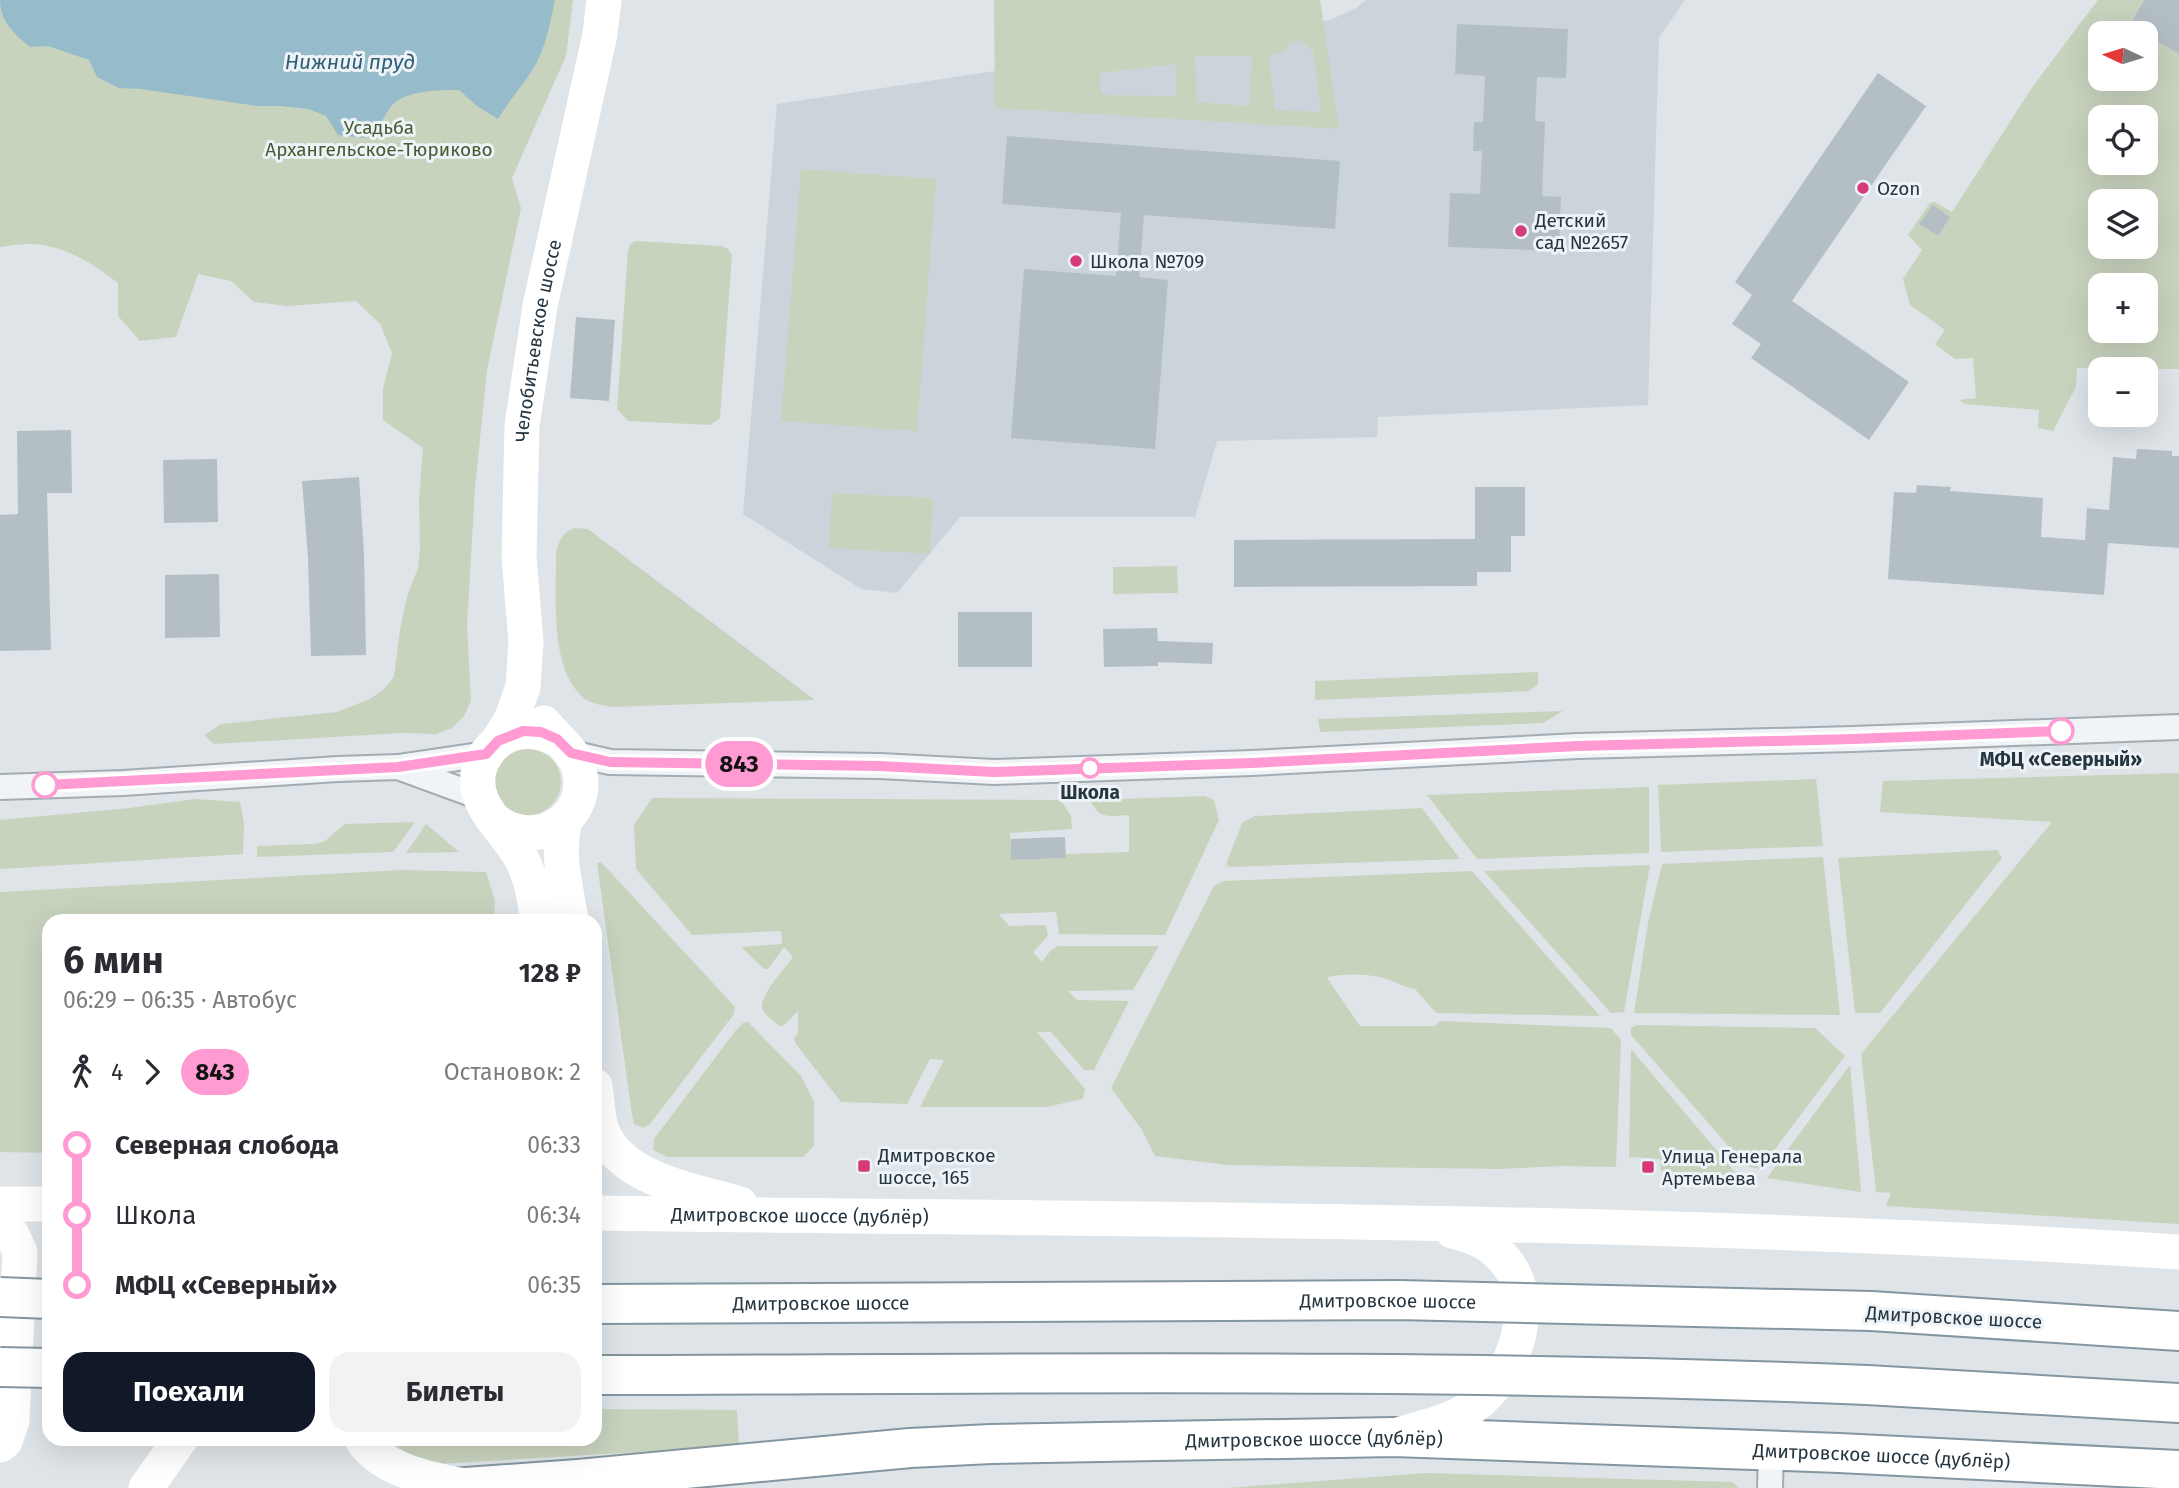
<!DOCTYPE html>
<html lang="ru">
<head>
<meta charset="utf-8">
<style>
  :root { --surface:#fff; --page:#f2f2f3; --text:#2b2b33; --muted:#7c7c81; --accent:#111827 }
  body { margin:0; font-family:"Fira Sans",sans-serif; background:var(--page); color:var(--text); height:100vh; display:flex; flex-direction:column; font-size:26px; white-space:nowrap }
  * { box-sizing:border-box; margin:0 }
  p { font-size:23px; color:var(--muted) }
  .icon { flex:none; width:38px; height:38px; fill:none; stroke:currentColor; stroke-width:2; stroke-linecap:round; stroke-linejoin:round }
  .map { position:relative; flex:1; overflow:hidden }
  .details { position:absolute; left:42px; top:914px; width:560px; height:532px; display:flex; flex-direction:column; background:var(--surface); border-radius:21px; box-shadow:0 7px 28px #0002 }
  .details>* { flex:none }
  .badge { padding:0 14px; border-radius:23px; font-size:24px; line-height:46px }
  .needle { width:46px; rotate:274deg }
  .tools { position:absolute; left:2088px; top:21px; display:grid; gap:14px }
  .tools a { display:grid; place-items:center; width:70px; height:70px; border-radius:14px; background:var(--surface); box-shadow:0 7px 28px #0002; font-size:35px }
  .map>.badge { position:absolute; translate:-50% -50%; box-shadow:0 0 0 4px #fff }
  .legs { display:flex; align-items:center; gap:10px; height:77px; padding:0 21px; font-size:23px }
  .legs p { margin-inline-start:auto }
  .overview { display:flex; align-items:center; justify-content:space-between; height:119px; padding:0 21px }
  h1 { font-size:38px; font-weight:700; line-height:52px }
  .primary-button { display:flex; gap:14px; margin-top:auto; padding:14px 21px }
  .primary-button a { flex:1; height:80px; border-radius:21px; background:var(--accent); color:#fff; font-size:28px; font-weight:700; line-height:80px; text-align:center }
  .primary-button a+a { background:var(--page); color:var(--text) }
  ul { padding:0 21px; list-style:none }
  li { display:flex; align-items:center; gap:24px; height:70px; font-size:26px }
  li i { display:grid; place-items:center; width:10px; height:100%; margin:0 9px; background:currentColor }
  li i::after { content:''; width:18px; height:18px; margin:-9px; border:5px solid; border-radius:50%; background:var(--surface) }
  li p { margin-inline-start:auto }
  li:first-child i { background:linear-gradient(#0000 50%,currentColor 0) }
  li:last-child i { background:linear-gradient(currentColor 50%,#0000 0) }
  .map>svg:first-child { display:block }
  .built { fill:#cbd4da }
  .green { fill:#c8d3be; fill-rule:evenodd }
  .water { fill:#96bccb }
  .building { fill:#b4bfc5 }
  .lines { fill:none; stroke-linecap:round; stroke-linejoin:round }
  .street-casing { stroke:#a3acb2; stroke-width:28 }
  .highway-casing { stroke:#8496a0; stroke-width:42 }
  .street { stroke:#f0f4f6; stroke-width:24 }
  .secondary { stroke:#fff; stroke-width:35 }
  .highway { stroke:#fff; stroke-width:38 }
  .highway-bridge-casing { stroke:#8496a0; stroke-width:42; stroke-linecap:butt }
  .highway-bridge { stroke:#fff; stroke-width:38 }
  .line-1-casing { stroke:#fff; stroke-width:16 }
  .line-1 { stroke:#ff9ad2; stroke-width:10 }
  .poi-dot { fill:#d53b77; stroke:#edf3f6; stroke-width:2.5 }
  .stop-1-dot { fill:#fff; stroke:#ff9ad2; stroke-width:3.5 }
  .labels { text-anchor:middle; stroke-width:6; stroke-linejoin:round; paint-order:stroke }
  .park-label { font-size:19px; fill:#455c33; stroke:#edf3f6 }
  .poi-label { font-size:19px; fill:#263640; stroke:#edf3f6; text-anchor:start }
  .street-label { font-size:19px; fill:#263640; stroke:#edf3f6 }
  .stop-label { font-size:19px; font-weight:bold; fill:#263640; stroke:#edf3f6 }
  .water-label { font-size:21px; font-style:italic; fill:#2e5f76; stroke:#edf3f6 }
</style>
</head>
<body>
<div class="map">
<svg width="2179" height="1488" viewBox="0 0 2179 1488">
  <rect width="100%" height="100%" fill="#dee4e8"/>
  <polygon class="built" points="1366,0 1685,0 1659,37 1648,405 1378,417 1377,437 1217,441 1195,517 960,517 897,593 861,589 743,514 777,104 1330,20 1356,8"/>
  <g class="green">
    <path d="M0,0H573L566,56L512,178L521,208L487,370L475,488L467,626L471,701L464,716L452,728L436,734L401,733L214,744L204,735L221,724L337,712L370,699L383,690L394,677L400,629L407,597L418,568L420,549L419,499L423,448L383,420V388L392,353L380,324L356,301L287,306L254,302L231,281L198,274L176,337L140,341L118,316V283C93,264 66,246 33,244C23,243 11,246 0,247Z"/>
    <path d="M994,0H1320L1339,129L995,108ZM1300,41L1313,51L1321,112L1275,110L1269,56L1285,52L1290,43ZM1195,56H1252L1249,106L1197,102ZM1176,64V96L1104,95L1100,88V73Z"/>
    <path d="M2098,0H2144L2130,23L2145,33H2100V79H2146V33L2179,54V369L2077,368L2076,387L2053,431L2038,428L2039,410L1965,404L1959,400L1976,398L1973,358L1955,359L1935,344L1945,330L1910,305L1903,279L1922,250L1908,235L1930,203L1935,202L1952,212L2033,86ZM2100,117H2146V163H2100ZM2100,201H2146V247H2100ZM2100,285H2146V331H2100Z"/>
    <polygon points="801,169 936,179 917,431 781,421"/>
    <polygon points="636,241 721,246 728,249 732,255 720,418 710,425 628,421 617,409 628,251 630,244"/>
    <polygon points="832,493 933,498 930,554 829,548"/>
    <path d="M574,528L588,529L815,700L611,707C603,705 592,704 585,699C548,670 557,595 556,553C559,541 562,533 574,528Z"/>
    <polygon points="1177,566 1178,593 1113,594 1113,567"/>
    <polygon points="1538,672 1538,684 1529,691 1315,700 1315,681"/>
    <polygon points="1563,711 1543,723 1320,732 1318,719"/>
    <circle cx="528" cy="782" r="33"/>
    <polygon points="2179,773 2179,1224 1886,1206 1891,1193 1876,1192 1861,1054 2052,822 1880,812 1883,781"/>
    <polygon points="1816,779 1823,846 1661,852 1658,785"/>
    <polygon points="1649,787 1649,853 1477,859 1427,795"/>
    <path d="M1205,796L1214,800L1219,820L1165,935L1059,934L1056,912L999,914L1009,926L1046,925L1048,936L1033,952L1042,962L1051,950L1058,946H1159L1133,990L1068,991L1077,1000L1129,1001L1094,1070H1084L1051,1032H1037L1085,1089L1083,1099L1046,1107H920L944,1060L930,1059L907,1104L841,1102L796,1044L794,1038L798,1033V1011L783,1026H779C774,1021 766,1016 763,1010C756,999 786,967 793,957L784,947L768,969H764L741,947L782,944L781,931L692,935L636,869L634,825L652,798L1061,800L1071,816L1072,829L1010,833L1012,860L1065,858L1066,854L1129,852V815C1108,816 1100,820 1090,800Z"/>
    <polygon points="195,799 240,802 244,824 243,854 0,869 0,820 129,808"/>
    <polygon points="1422,808 1460,859 1229,867 1226,864 1242,823 1255,816"/>
    <polygon points="415,822 393,852 257,857 257,846 315,844 325,841 345,824"/>
    <polygon points="426,824 459,852 406,853"/>
    <polygon points="1997,850 2002,858 1880,1013 1855,1013 1838,858"/>
    <polygon points="1823,857 1840,1015 1634,1013 1648,923 1662,864"/>
    <polygon points="601,862 735,1007 734,1014 650,1124 643,1128 634,1124 632,1115 597,863"/>
    <polygon points="1650,865 1624,1012 1611,1013 1484,871"/>
    <polygon points="402,870 486,872 495,901 494,920 49,920 49,1153 0,1152 0,892"/>
    <path d="M1472,871L1600,1016L1436,1013L1415,989C1403,987 1395,981 1383,978C1369,974 1339,973 1327,978L1360,1026H1435L1440,1021L1611,1028L1621,1040L1616,1167L1562,1166L1500,1169L1227,1165L1155,1156L1142,1130L1111,1088L1214,886L1224,881Z"/>
    <polygon points="748,1022 801,1076 814,1102 814,1146 803,1157 667,1157 653,1150 654,1139 736,1030 743,1023"/>
    <polygon points="1636,1025 1815,1028 1845,1056 1760,1169 1746,1166 1631,1035 1631,1028"/>
    <polygon points="1631,1049 1738,1176 1661,1171 1660,1159 1629,1157"/>
    <polygon points="1850,1065 1861,1192 1767,1178"/>
    <path d="M595,1409L737,1410L739,1446L439,1464C422,1458 400,1453 389,1439L595,1438Z"/>
    <polygon points="1426,1473 1732,1482 1739,1488 1227,1488"/>
  </g>
  <path class="water" d="M0,0H555C550,23 546,48 533,69C522,86 509,101 498,119L477,106L459,90C439,90 402,90 390,108C379,124 381,127 365,138L338,135L326,116L308,109L280,106H257L140,89L119,88L97,77L89,60L48,46L30,47C14,34 0,21 0,0Z"/>
  <g class="building">
    <polygon points="2144,0 2179,0 2179,54 2130,24"/>
    <polygon points="1457,24 1568,29 1566,78 1537,77 1535,121 1545,122 1542,196 1561,197 1559,251 1448,247 1450,193 1480,194 1482,151 1473,151 1474,122 1483,122 1485,76 1455,74"/>
    <polygon points="1878,73 1926,106 1792,301 1909,382 1869,440 1751,358 1761,344 1732,324 1752,295 1735,282"/>
    <polygon points="1007,136 1340,161 1335,229 1144,215 1139,277 1168,280 1155,449 1011,438 1024,269 1116,276 1121,213 1002,204"/>
    <polygon points="1933,205 1950,217 1938,236 1919,224"/>
    <polygon points="576,317 615,320 609,401 570,398"/>
    <polygon points="71,430 72,493 47,493 51,650 0,651 0,515 18,514 17,431"/>
    <polygon points="2137,449 2172,451 2172,456 2179,456 2179,548 2108,543 2104,595 1888,579 1894,492 1916,493 1917,485 1951,487 1950,491 2043,498 2041,537 2085,540 2087,508 2109,510 2113,457 2136,459"/>
    <polygon points="217,459 218,522 164,523 163,460"/>
    <polygon points="359,477 364,553 366,655 311,656 308,557 302,481"/>
    <polygon points="1475,487 1525,487 1525,536 1511,536 1511,572 1477,572 1477,586 1234,587 1234,540 1475,539"/>
    <polygon points="219,574 220,637 165,638 165,575"/>
    <rect x="958" y="612" width="74" height="55"/>
    <polygon points="1157,628 1158,641 1213,643 1212,664 1158,662 1158,666 1104,667 1103,629"/>
    <polygon points="1065,837 1066,858 1011,860 1011,839"/>
  </g>
  <g class="lines">
    <g class="street-casing">
      <g id="street">
        <polyline points="571,753 610,762 880,766 994,772 1251,763 1578,746 1853,739 2179,727"/>
        <polyline points="398,767 480,797"/>
        <polyline points="0,787 123,783 338,769 398,767 486,754"/>
        <polyline points="1770,1488 1771,1451"/>
      </g>
    </g>
    <g class="highway-casing">
      <g id="highway">
        <polyline points="1871,1311 2179,1331"/>
        <polyline points="1867,1385 2179,1403"/>
        <path id="s3" d="M452,1488L578,1479L910,1448L991,1444L1394,1437L1839,1453L2179,1470"/>
      </g>
    </g>
    <use href="#street" class="street"/>
    <g class="secondary">
      <path id="s1" d="M498,741L511,720L523,687L526,642L519,557L522,426L540,306L600,34L604,0"/>
      <path d="M566,818C555,852 566,886 571,920"/>
      <path d="M493,819C533,854 595,818 578,766C572,749 555,737 544,723"/>
      <path d="M538,920C535,901 531,875 521,858C506,829 470,806 479,769C483,757 491,746 501,739C519,727 539,730 557,739"/>
      <path d="M595,1086C597,1098 597,1111 600,1124C614,1179 693,1190 740,1204"/>
      <polyline points="0,1204 49,1204"/>
      <path id="s2" d="M595,1213C1123,1220 1652,1218 2179,1252"/>
      <polyline points="0,1230 12,1235 20,1252 12,1421 5,1441 0,1445"/>
      <path d="M1401,1434C1428,1426 1458,1420 1480,1401C1521,1365 1543,1286 1492,1248C1481,1239 1465,1234 1452,1231"/>
      <path d="M361,1438C381,1472 435,1480 469,1487"/>
      <polyline points="146,1488 181,1438"/>
    </g>
    <use href="#highway" class="highway"/>
    <g class="highway-bridge-casing">
      <g id="highway-bridge">
        <polyline points="0,1297 49,1299"/>
        <path id="s4" d="M595,1304L1398,1300L1871,1311"/>
        <polyline points="0,1367 49,1368"/>
        <path d="M595,1375C1019,1374 1443,1368 1867,1385"/>
      </g>
    </g>
    <use href="#highway-bridge" class="highway-bridge"/>
  </g>
  <g class="lines">
    <g class="line-1-casing">
      <polyline id="line-1" points="45,785 398,767 486,754 498,741 523,731 541,732 557,739 571,753 610,762 880,766 994,772 1251,763 1578,746 1853,739 2061,731"/>
    </g>
    <use href="#line-1" class="line-1"/>
  </g>
  <g class="poi-dot">
    <circle cx="1863" cy="188" r="7"/>
    <circle cx="1521" cy="231" r="7"/>
    <circle cx="1076" cy="261" r="7"/>
    <rect x="857" y="1159" width="14" height="14" rx="3.5"/>
    <rect x="1641" y="1160" width="14" height="14" rx="3.5"/>
  </g>
  <g class="stop-1-dot">
    <circle cx="2061" cy="731" r="12"/>
    <circle cx="1090" cy="768" r="9"/>
    <circle cx="45" cy="785" r="12"/>
  </g>
  <g class="labels">
    <g class="park-label">
      <text x="379" y="134">Усадьба<tspan x="379" dy="22">Архангельское-Тюриково</tspan></text>
    </g>
    <g class="poi-label">
      <text x="1877" y="195">Ozon</text>
      <text x="1535" y="227">Детский<tspan x="1535" dy="22">сад №2657</tspan></text>
      <text x="1090" y="268">Школа №709</text>
      <text x="878" y="1162">Дмитровское<tspan x="878" dy="22">шоссе, 165</tspan></text>
      <text x="1662" y="1163">Улица Генерала<tspan x="1662" dy="22">Артемьева</tspan></text>
    </g>
    <g class="street-label">
      <text dy="7" stroke="none"><textPath href="#s1" startOffset="408">Челобитьевское шоссе</textPath></text>
      <text dy="7" stroke="none"><textPath href="#s2" startOffset="205">Дмитровское шоссе (дублёр)</textPath></text>
      <text dy="7" stroke="none"><textPath href="#s4" startOffset="793">Дмитровское шоссе</textPath></text>
      <text dy="7" stroke="none"><textPath href="#s4" startOffset="226">Дмитровское шоссе</textPath></text>
      <text transform="translate(1954 1317) rotate(3)" y="7">Дмитровское шоссе</text>
      <text dy="7" stroke="none"><textPath href="#s3" startOffset="864">Дмитровское шоссе (дублёр)</textPath></text>
      <text dy="7" stroke="none"><textPath href="#s3" startOffset="1432">Дмитровское шоссе (дублёр)</textPath></text>
    </g>
    <g class="stop-label">
      <text x="2061" y="766">МФЦ «Северный»</text>
      <text x="1090" y="799">Школа</text>
    </g>
    <g class="water-label">
      <text x="350" y="69">Нижний пруд</text>
    </g>
  </g>
</svg>
<div class="tools">
<a><svg class="needle" viewBox="-14 -14 28 28"><path d="M0-13l5 13h-10z" fill="#e53935"/><path d="M0 13l5-13h-10z" fill="#7c7c81"/></svg></a>
<a><svg class="icon" aria-label="locate" viewBox="0 0 24 24"><circle cx="12" cy="12" r="6"/><path d="M12 2v4M12 18v4M2 12h4M18 12h4"/></svg></a>
<a><svg class="icon" aria-label="layers" viewBox="0 0 24 24"><path d="M12 4l9 5-9 5-9-5zM3 14l9 5 9-5"/></svg></a>
<a>+</a>
<a>−</a>
</div>
<b class="badge" style="left:739px;top:764px;background:#ff9ad2;color:#111">843</b>
<section class="details">
<div class="overview"><div><h1>6 мин</h1><p>06:29 – 06:35 · Автобус</p></div><b>128 ₽</b></div>
<div class="legs"><svg class="icon" aria-label="walk" viewBox="0 0 24 24"><circle cx="13" cy="4" r="2"/><path d="M13 8l-2 6 4 7M11 14l-3 7M7 12l3-4h3l4 4"/></svg>4<svg class="icon" aria-label="forward" viewBox="0 0 24 24"><path d="M9 5l7 7-7 7"/></svg><b class="badge" style="background:#ff9ad2;color:#111">843</b><p>Остановок: 2</p></div>
<ul>
<li><i style="color:#ff9ad2"></i><b>Северная слобода</b><p>06:33</p></li>
<li><i style="color:#ff9ad2"></i><span>Школа</span><p>06:34</p></li>
<li><i style="color:#ff9ad2"></i><b>МФЦ «Северный»</b><p>06:35</p></li>
</ul>
<div class="primary-button"><a>Поехали</a><a>Билеты</a></div>
</section>
</div>
</body>
</html>
